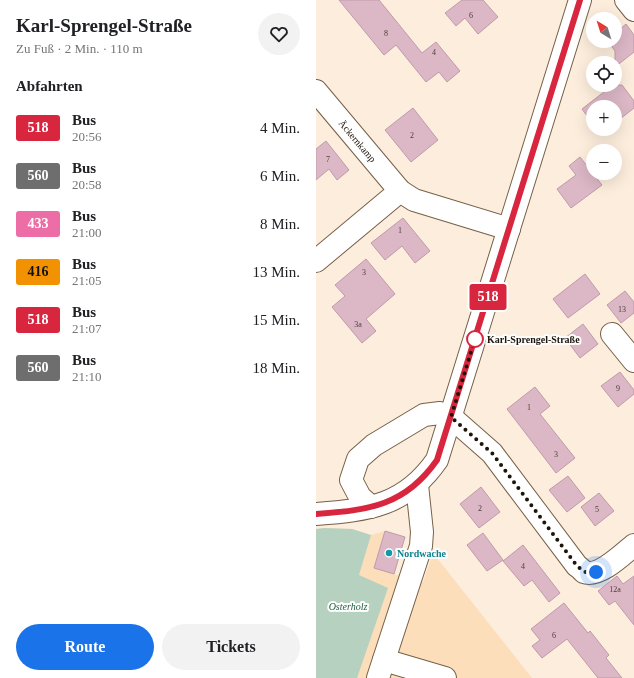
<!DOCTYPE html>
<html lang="de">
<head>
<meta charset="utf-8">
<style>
  :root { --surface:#fff; --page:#f2f2f2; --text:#202124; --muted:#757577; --accent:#1a73e8 }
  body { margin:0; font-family:"Times New Roman",serif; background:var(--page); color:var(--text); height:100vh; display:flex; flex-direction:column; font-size:15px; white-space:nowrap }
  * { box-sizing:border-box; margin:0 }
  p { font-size:13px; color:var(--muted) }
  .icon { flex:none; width:22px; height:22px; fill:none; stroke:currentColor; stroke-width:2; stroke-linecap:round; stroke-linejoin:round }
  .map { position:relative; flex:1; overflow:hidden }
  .details { display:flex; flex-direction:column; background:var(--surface); width:316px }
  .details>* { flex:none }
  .badge { padding:0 8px; border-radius:3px; font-size:14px; line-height:26px }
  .needle { width:26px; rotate:322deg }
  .fabs { position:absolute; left:270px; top:12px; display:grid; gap:8px }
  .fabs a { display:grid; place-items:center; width:36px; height:36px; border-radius:50%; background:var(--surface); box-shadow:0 4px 16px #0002; font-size:20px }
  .you { position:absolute; width:20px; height:20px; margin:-10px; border:3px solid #fff; border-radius:50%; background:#1a73e8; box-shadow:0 0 0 6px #1a73e833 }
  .map>.badge { position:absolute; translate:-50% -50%; box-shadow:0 0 0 2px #fff }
  h2 { padding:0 16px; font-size:15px; line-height:36px }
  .round { display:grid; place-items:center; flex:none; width:42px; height:42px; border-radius:21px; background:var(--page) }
  .overview { display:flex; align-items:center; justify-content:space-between; height:68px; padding:0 16px }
  h1 { font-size:19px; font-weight:700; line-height:30px }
  .button { display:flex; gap:8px; margin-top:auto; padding:8px 16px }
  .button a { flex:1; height:46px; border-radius:24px; background:var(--accent); color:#fff; font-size:16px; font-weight:700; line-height:46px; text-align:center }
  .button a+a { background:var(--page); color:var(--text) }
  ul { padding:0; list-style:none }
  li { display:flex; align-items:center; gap:12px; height:48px; padding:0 16px }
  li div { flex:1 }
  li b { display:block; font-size:15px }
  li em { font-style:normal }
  li .badge { min-width:44px; font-weight:700; text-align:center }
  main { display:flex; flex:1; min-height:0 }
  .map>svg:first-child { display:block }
  .built { fill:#fcdebb }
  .green { fill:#b6d1bf }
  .building { fill:#dcb7c6; stroke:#bf9baa }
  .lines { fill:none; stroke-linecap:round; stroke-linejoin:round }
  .minor-casing { stroke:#766047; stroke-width:24 }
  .major-casing { stroke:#766047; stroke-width:24 }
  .minor { stroke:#fff; stroke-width:22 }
  .major { stroke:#fff; stroke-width:22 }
  .line-casing { stroke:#fff; stroke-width:9 }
  .line { stroke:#d7263d; stroke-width:6 }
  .walk { stroke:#1d140a; stroke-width:4; stroke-dasharray:0 7.2 }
  .stop-dot { fill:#fff; stroke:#d7263d; stroke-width:2 }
  .culture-dot { fill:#0f9aa8; stroke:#fdfdfd; stroke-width:1.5 }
  .labels { text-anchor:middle; stroke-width:4; stroke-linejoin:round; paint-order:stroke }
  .number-label { font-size:8px; fill:#4d3d39 }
  .street-label { font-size:10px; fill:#1d140a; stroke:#fdfdfd }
  .stop-label { font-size:10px; font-weight:bold; fill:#1d140a; stroke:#fdfdfd; text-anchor:start }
  .culture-label { font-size:10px; font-weight:bold; fill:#0d838f; stroke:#fdfdfd; text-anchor:start }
  .park-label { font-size:10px; font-style:italic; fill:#1d5f3d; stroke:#fdfdfd }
</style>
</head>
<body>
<main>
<section class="details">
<div class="overview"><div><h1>Karl-Sprengel-Straße</h1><p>Zu Fuß · 2 Min. · 110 m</p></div><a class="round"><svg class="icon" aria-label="heart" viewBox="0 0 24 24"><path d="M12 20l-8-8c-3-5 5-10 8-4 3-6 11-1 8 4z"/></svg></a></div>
<h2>Abfahrten</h2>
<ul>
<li><span class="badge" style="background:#d7263d;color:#fff">518</span><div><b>Bus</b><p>20:56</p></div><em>4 Min.</em></li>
<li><span class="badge" style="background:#6e6e6e;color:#fff">560</span><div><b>Bus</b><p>20:58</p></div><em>6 Min.</em></li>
<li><span class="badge" style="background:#ed6ea7;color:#fff">433</span><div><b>Bus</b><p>21:00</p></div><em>8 Min.</em></li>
<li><span class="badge" style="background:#f39200;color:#111">416</span><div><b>Bus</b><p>21:05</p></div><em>13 Min.</em></li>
<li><span class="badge" style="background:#d7263d;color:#fff">518</span><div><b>Bus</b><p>21:07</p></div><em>15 Min.</em></li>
<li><span class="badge" style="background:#6e6e6e;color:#fff">560</span><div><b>Bus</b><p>21:10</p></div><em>18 Min.</em></li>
</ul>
<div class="button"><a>Route</a><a>Tickets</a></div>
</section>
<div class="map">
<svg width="318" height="678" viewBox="0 0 318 678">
  <rect width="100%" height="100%" fill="#fceddc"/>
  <polygon class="built" points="8,528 36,529 55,535 69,531 89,537 78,574 107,582 117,553 216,678 0,678 0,529"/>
  <polygon class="green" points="8,528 36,529 55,535 43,575 72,588 41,678 0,678 0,529"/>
  <g class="building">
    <polygon points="23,0 63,0 106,53 120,42 144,71 131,82 123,72 110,82 80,45 68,55"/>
    <polygon points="146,0 167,0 182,17 162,34 149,18 140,26 129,13"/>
    <polygon points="310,24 318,35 318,52 299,67 299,51 292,41 299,41 299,25 303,30"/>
    <polygon points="297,85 306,85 318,101 318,108 299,123 299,107 277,107 277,124 266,109"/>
    <polygon points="97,108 122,140 95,162 69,130"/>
    <polygon points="10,141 33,170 21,180 13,169 0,180 0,149"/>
    <polygon points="264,157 286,185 255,208 241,189 260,175 253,166"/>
    <polygon points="87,218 114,251 99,263 86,246 69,260 55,243"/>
    <polygon points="50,259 79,294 50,319 60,331 46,343 16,307 29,296 19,285"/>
    <polygon points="269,274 284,294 252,318 237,299"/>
    <polygon points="309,291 318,302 318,313 305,323 291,305"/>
    <polygon points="267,324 282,344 264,358 249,338"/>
    <polygon points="304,372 318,390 318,394 302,407 285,386"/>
    <polygon points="219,387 234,406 224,414 259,458 240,473 191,409"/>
    <polygon points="252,476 269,498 251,512 233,490"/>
    <polygon points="165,487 184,512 163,528 144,504"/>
    <polygon points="283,493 298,511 279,526 265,507"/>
    <polygon points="69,531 89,537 78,574 58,568"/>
    <polygon points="167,533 187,560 171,571 151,545"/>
    <polygon points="207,545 244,593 233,602 216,580 208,586 187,561"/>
    <polygon points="301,576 307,584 318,576 318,625 299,601 293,605 282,591"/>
    <polygon points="248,603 272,633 274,631 293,655 290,658 306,678 282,678 251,639 226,658 216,646 224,640 215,629"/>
  </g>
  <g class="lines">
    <g class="minor-casing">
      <g id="minor">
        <polyline points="310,0 318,10"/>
        <path id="s1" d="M0,91L84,191L98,200L193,229"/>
        <polyline points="0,261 84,191"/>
        <polyline points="296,334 318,361"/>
        <path d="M55,507L44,497L35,480L42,459L58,445L108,415L124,413L135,417L176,453L261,566C263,567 266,570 268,572C283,578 307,554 318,545"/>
        <polyline points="68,660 129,678"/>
        <polyline points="62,678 105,546 106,532 101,485"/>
      </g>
    </g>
    <g class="major-casing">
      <path id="major" d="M0,514C53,510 89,506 121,460L264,0"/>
    </g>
    <use href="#minor" class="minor"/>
    <use href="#major" class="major"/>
  </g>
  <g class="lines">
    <g class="line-casing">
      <path id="line" d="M0,514C53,510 89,506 121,460L264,0"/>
    </g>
    <use href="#line" class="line"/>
    <polyline class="walk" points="159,339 135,417 176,453 261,566 269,572 280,572"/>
  </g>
  <circle class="stop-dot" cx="159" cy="339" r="8"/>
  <circle class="culture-dot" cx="73" cy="553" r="4"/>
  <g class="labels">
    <g class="number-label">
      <text x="155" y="18">6</text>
      <text x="70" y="36">8</text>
      <text x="118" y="55">4</text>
      <text x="96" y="138">2</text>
      <text x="12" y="162">7</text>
      <text x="84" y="233">1</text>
      <text x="48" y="275">3</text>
      <text x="306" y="312">13</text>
      <text x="42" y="327">3a</text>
      <text x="302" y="391">9</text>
      <text x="213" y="410">1</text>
      <text x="240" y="457">3</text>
      <text x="164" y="511">2</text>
      <text x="281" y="512">5</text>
      <text x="207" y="569">4</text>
      <text x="299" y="592">12a</text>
      <text x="238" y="638">6</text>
    </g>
    <g class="street-label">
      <text dy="4" stroke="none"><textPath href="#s1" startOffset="65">Äckernkamp</textPath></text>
    </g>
    <g class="stop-label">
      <text x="171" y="343">Karl-Sprengel-Straße</text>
    </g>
    <g class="culture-label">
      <text x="81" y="557">Nordwache</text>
    </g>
    <g class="park-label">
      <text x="32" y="610">Osterholz</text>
    </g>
  </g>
</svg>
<div class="fabs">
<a><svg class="needle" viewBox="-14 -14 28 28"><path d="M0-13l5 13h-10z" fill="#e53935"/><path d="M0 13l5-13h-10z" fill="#757577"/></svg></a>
<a><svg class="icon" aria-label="locate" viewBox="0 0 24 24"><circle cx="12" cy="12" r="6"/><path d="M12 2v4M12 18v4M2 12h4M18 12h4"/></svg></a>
<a>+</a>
<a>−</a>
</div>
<div class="you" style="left:280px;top:572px"></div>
<b class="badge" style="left:172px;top:297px;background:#d7263d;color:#fff">518</b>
</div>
</main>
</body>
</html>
